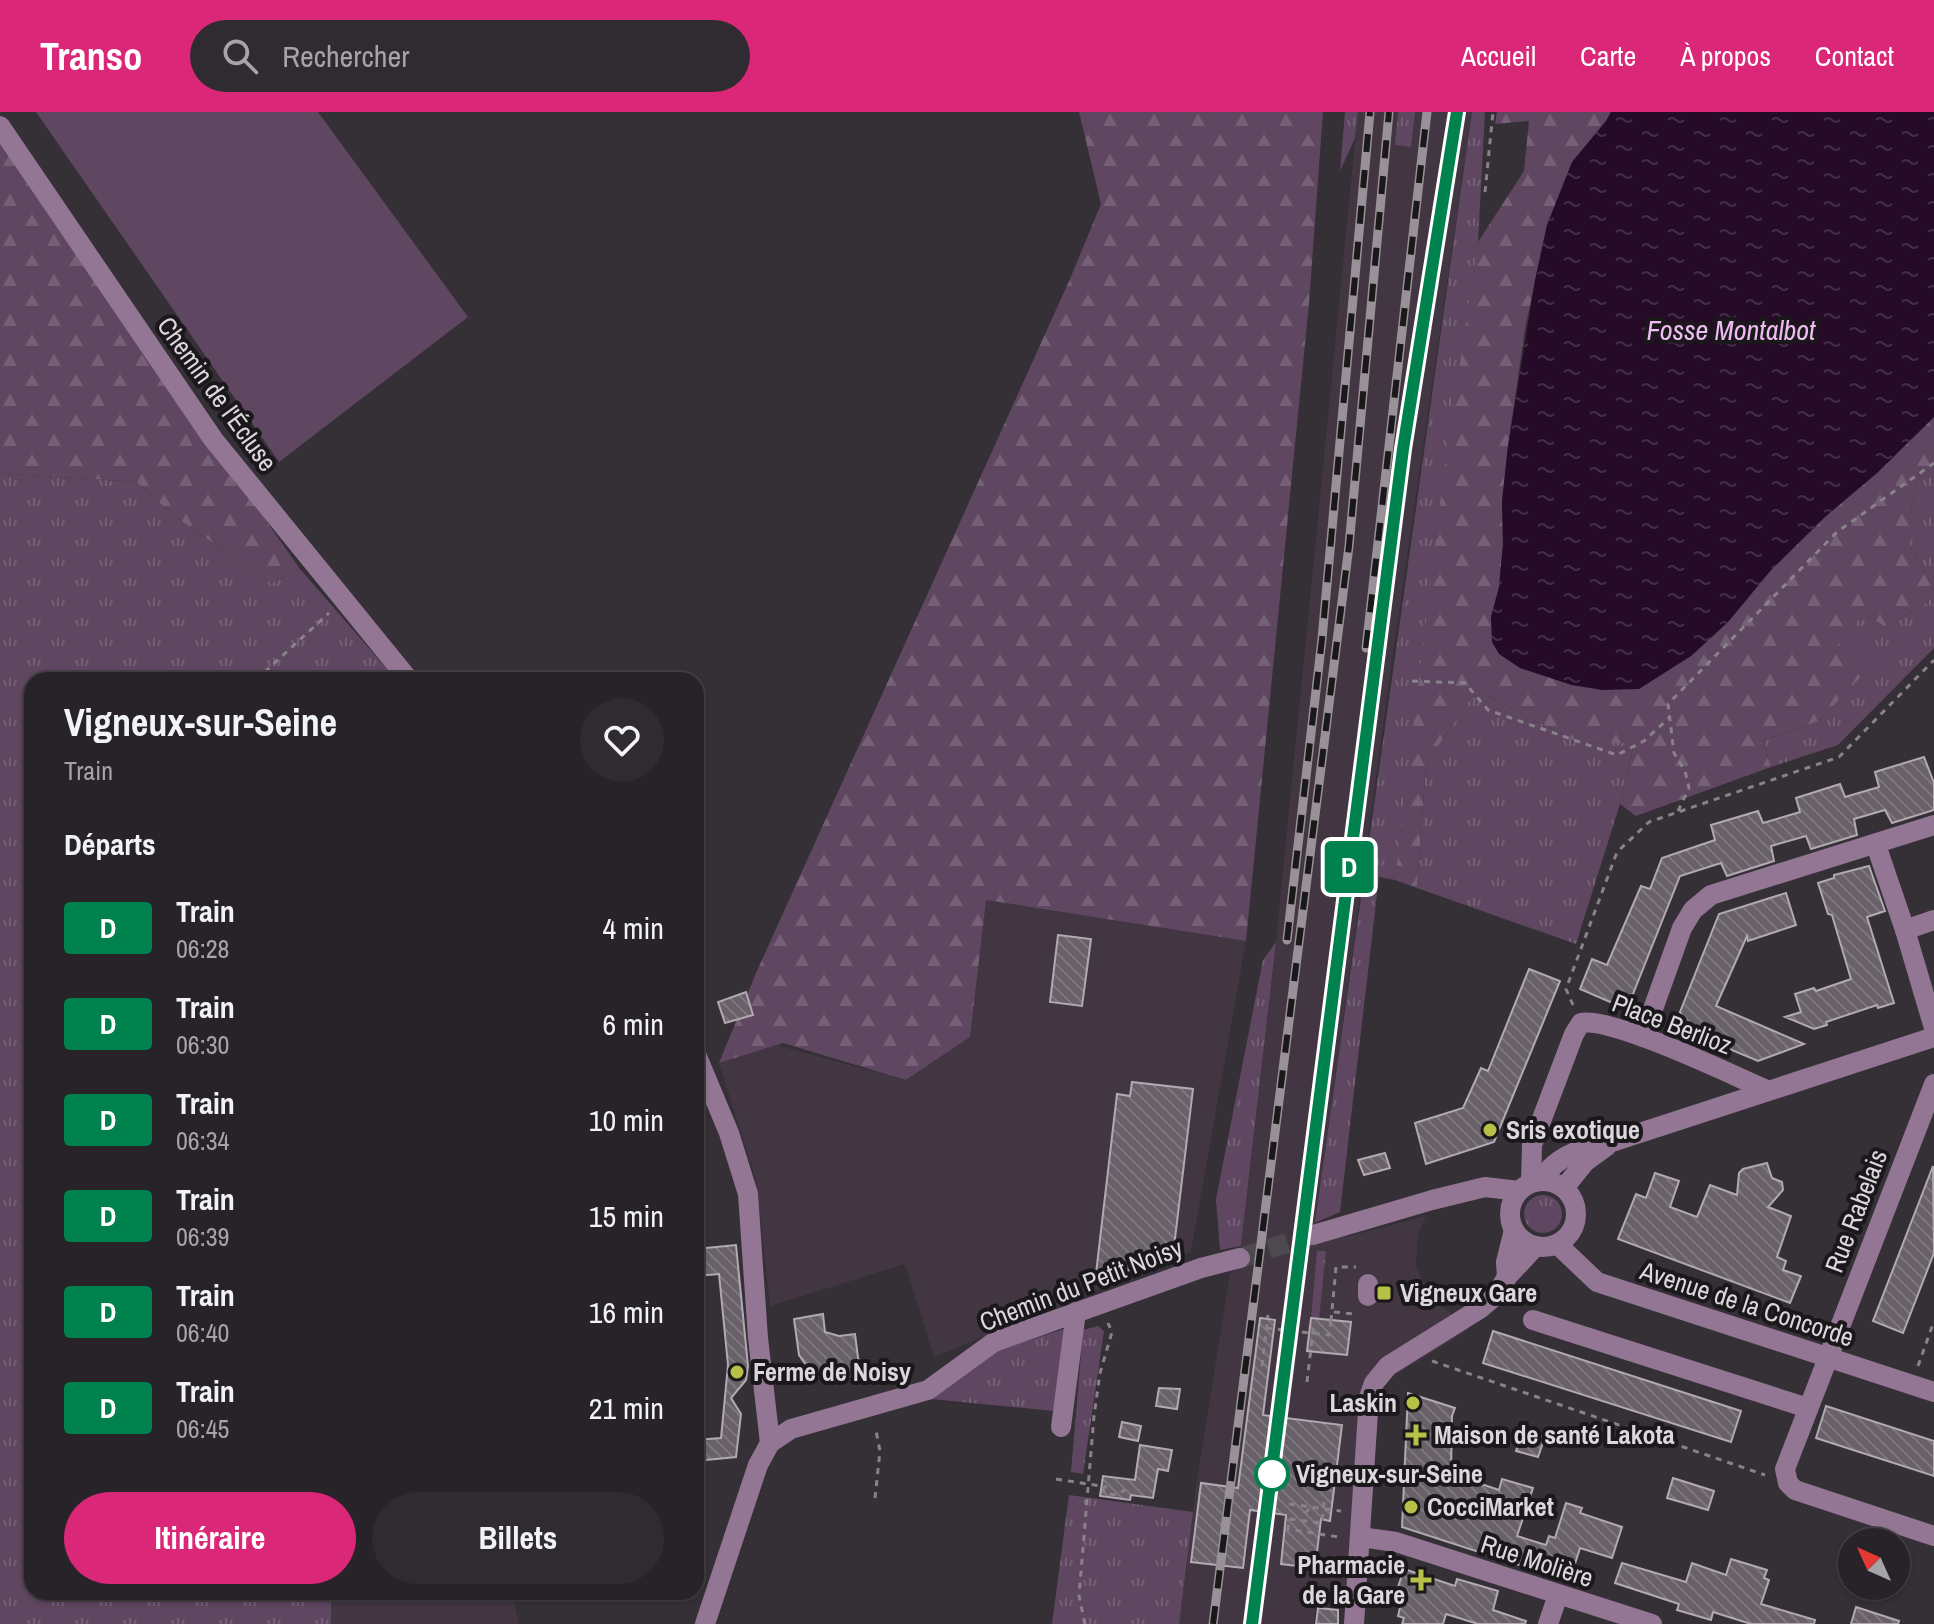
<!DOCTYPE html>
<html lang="fr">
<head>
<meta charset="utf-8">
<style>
  :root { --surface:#282328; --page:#302b30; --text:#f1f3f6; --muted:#a5a4a8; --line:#444045; --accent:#db2777 }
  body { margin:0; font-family:"Archivo Narrow",sans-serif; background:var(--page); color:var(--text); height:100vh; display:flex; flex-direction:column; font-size:30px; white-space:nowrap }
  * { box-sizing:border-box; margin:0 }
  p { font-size:26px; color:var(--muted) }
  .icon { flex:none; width:44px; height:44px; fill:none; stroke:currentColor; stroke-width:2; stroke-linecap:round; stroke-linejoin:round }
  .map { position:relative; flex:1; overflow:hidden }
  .drawer { position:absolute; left:24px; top:560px; width:680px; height:928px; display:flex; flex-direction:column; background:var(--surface); border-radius:24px; box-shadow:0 2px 6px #0004,0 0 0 2px var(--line) }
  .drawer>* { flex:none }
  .badge { padding:0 16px; border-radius:6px; font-size:28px; line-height:52px }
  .needle { width:52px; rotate:315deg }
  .fabs { position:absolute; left:1838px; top:1416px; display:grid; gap:16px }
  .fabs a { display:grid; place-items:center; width:72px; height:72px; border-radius:50%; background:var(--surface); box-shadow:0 2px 6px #0004,0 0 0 2px var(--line); font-size:40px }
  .map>.badge { position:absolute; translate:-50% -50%; box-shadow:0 0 0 4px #fff }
  h2 { padding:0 40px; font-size:30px; line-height:72px }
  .round { display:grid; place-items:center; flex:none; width:84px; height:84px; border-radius:42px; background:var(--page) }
  .overview { display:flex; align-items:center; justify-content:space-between; height:136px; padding:0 40px }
  h1 { font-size:38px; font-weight:700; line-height:60px }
  .cta { display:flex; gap:16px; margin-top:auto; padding:16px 40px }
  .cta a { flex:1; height:92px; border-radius:48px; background:var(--accent); color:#fff; font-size:32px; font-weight:700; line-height:92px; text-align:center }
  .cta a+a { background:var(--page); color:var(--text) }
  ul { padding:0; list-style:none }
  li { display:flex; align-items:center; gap:24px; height:96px; padding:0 40px }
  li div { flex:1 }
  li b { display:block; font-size:30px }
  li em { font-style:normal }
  li .badge { min-width:88px; font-weight:700; text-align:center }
  header { display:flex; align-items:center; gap:48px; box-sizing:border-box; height:112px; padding:0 40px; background:var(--accent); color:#fff }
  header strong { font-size:38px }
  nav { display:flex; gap:44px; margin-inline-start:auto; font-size:28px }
  .search { width:560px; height:72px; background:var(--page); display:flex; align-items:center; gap:20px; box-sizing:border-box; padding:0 28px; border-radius:44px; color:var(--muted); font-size:30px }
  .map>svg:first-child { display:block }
  .built { fill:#413642 }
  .grass { fill:url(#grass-tufts) }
  .forest { fill:url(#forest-firs) }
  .pitch { fill:#5f4661 }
  .water { fill:url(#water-ripples) }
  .building { fill:url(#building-back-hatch); stroke:#b2a9b2; stroke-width:2 }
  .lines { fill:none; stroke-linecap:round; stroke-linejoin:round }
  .minor-tunnel { stroke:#4e484f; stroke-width:20; stroke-dasharray:20 10; stroke-linecap:butt }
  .path { stroke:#898389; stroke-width:3; stroke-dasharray:6 6; stroke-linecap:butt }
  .minor { stroke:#927694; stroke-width:20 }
  .rail-casing { stroke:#989298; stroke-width:9 }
  .rail { stroke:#1b181b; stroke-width:6; stroke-dasharray:18; stroke-linecap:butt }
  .line-casing { stroke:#fff; stroke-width:18 }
  .line { stroke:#00824e; stroke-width:12 }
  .poi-dot { fill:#b7c148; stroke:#1b181b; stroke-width:3 }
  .stop-dot { fill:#fff; stroke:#00824e; stroke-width:4 }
  .labels { text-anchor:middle; stroke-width:8; stroke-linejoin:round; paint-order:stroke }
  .street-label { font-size:26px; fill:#dcd7dc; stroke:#1b181b }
  .poi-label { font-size:26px; font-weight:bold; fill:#dcd7dc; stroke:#1b181b; text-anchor:start }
  .stop-label { font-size:26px; font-weight:bold; fill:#dcd7dc; stroke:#1b181b; text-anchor:start }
  .water-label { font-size:28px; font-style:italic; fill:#efbbf3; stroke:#1b181b }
</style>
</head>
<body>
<header>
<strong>Transo</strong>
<div class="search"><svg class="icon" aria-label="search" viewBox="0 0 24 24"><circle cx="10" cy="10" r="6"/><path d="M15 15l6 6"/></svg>Rechercher</div>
<nav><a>Accueil</a><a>Carte</a><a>À propos</a><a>Contact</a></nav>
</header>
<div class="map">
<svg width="1934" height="1512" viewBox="0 0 1934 1512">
  <defs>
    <pattern id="grass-tufts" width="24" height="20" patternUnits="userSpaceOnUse" patternTransform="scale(2)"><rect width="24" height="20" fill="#5f4661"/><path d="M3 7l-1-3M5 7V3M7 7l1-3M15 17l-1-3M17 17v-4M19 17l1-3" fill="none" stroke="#756077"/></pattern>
    <pattern id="forest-firs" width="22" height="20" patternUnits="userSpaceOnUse" patternTransform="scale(2)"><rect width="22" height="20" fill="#5f4661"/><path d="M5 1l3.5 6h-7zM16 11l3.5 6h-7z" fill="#756077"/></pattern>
    <pattern id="water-ripples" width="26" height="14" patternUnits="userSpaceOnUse" patternTransform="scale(2)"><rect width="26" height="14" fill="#250b28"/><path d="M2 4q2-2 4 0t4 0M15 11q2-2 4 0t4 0" fill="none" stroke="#442e47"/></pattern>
    <pattern id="building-back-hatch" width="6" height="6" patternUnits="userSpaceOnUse" patternTransform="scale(2)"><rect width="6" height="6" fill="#696169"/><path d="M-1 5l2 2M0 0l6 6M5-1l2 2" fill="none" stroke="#7e777e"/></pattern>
  </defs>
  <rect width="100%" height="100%" fill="#352f36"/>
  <g class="built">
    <polygon points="1358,0 1472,0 1392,548 1313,1130 1354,1123 1426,1104 1418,1123 1416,1152 1421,1166 1436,1189 1470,1217 1389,1267 1360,1290 1346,1477 1317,1476 1314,1512 1178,1512 1197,1368 1230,1161 1239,1156 1240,1146 1276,830"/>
    <polygon points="985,788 1246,829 1191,1140 934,1245 905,1152 770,1194 756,1069 719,951 776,933 906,968 970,925"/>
    <polygon points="331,1480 512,1480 519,1512 331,1512"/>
  </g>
  <g class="grass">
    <polygon points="1345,0 1358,0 1355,26 1340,59"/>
    <polygon points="1398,0 1415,0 1411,35 1395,33"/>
    <polygon points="1472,0 1485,0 1478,130 1395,768 1379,765 1340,1100 1315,1111"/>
    <polygon points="1920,356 1934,361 1934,479 1909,432 1909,407"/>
    <polygon points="0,361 136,370 177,406 271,471 300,457 395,566 32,568 32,1480 331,1480 331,1512 0,1512"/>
    <polygon points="1934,485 1934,536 1838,633 1771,655 1763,628 1819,609 1873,551 1836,534 1863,502 1886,515"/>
    <polygon points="1476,578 1581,632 1634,630 1620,692 1576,832 1417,776 1426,652"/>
    <polygon points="1276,830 1241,1134 1220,1138 1216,1087 1263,848"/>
    <circle cx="1543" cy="1102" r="19"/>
    <polygon points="1317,1139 1326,1139 1319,1207 1311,1206"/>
    <polygon points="1098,1214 1104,1219 1083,1362 1071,1360 1083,1218"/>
    <polygon points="1067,1216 1053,1299 931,1287 995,1239"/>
    <polygon points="1069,1383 1193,1400 1179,1512 1052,1512"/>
  </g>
  <g class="forest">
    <polygon points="1079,0 1323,0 1309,191 1246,829 986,788 970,925 906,968 783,931 719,951 756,861 1070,167 1101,92"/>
    <polygon points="1497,0 1611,0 1606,9 1572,51 1547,113 1525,217 1508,334 1502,389 1503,432 1499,475 1491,505 1520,556 1572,573 1691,544 1728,510 1771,458 1826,404 1877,361 1934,305 1934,361 1920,357 1909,407 1909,432 1934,479 1934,485 1886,515 1863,502 1837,534 1874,551 1819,609 1763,628 1771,655 1636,704 1620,692 1634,631 1581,632 1476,578 1426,652 1417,776 1395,768 1444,359 1478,130 1524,59 1529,9 1495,12"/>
    <polygon points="0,29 300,457 271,471 177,406 136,370 0,361"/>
  </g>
  <polygon class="pitch" points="36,0 318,0 468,205 279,350"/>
  <polygon class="water" points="1611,0 1934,0 1934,305 1877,361 1826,404 1771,458 1728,510 1691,544 1639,577 1602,578 1572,573 1520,556 1499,542 1492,530 1491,505 1499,475 1503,432 1502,389 1508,334 1535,168 1547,113 1572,50 1606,9"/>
  <g class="building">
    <polygon points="1924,645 1934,671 1934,698 1892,711 1885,698 1854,707 1857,723 1811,737 1806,724 1771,734 1774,749 1727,764 1721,751 1680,764 1633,882 1610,890 1580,877 1592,847 1607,853 1641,774 1650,777 1662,746 1715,728 1711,713 1758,699 1763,711 1800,700 1796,686 1840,672 1845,685 1879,675 1875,660"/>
    <polygon points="1869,754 1885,799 1867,805 1894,891 1878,896 1877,893 1826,910 1827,913 1814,917 1785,905 1801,900 1795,882 1814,876 1816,879 1851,867 1832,803 1828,802 1818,771 1834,766 1834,763"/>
    <polygon points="1786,781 1796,813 1748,829 1747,824 1716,894 1804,932 1758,949 1686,919 1680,900 1719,802"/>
    <polygon points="1058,823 1091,827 1082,894 1050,890"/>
    <polygon points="1529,857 1560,869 1494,1030 1426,1052 1415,1011 1463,996 1481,956 1488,959"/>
    <polygon points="746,880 753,903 725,911 718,890"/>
    <polygon points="1132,970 1193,977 1173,1143 1095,1170 1117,982 1130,984"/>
    <polygon points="1385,1041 1390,1056 1364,1063 1358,1048"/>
    <polygon points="1767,1051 1772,1066 1782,1070 1783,1078 1768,1095 1791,1104 1777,1145 1786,1149 1783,1158 1801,1164 1790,1191 1618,1127 1636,1082 1646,1086 1655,1061 1679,1069 1670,1095 1697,1105 1710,1073 1737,1083 1739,1061 1743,1057"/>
    <polygon points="1933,1054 1934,1141 1903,1221 1873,1209"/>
    <polygon points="736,1133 748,1254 746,1268 731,1286 741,1302 736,1345 696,1349 696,1328 721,1326 728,1253 719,1162 696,1164 696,1137"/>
    <polygon points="823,1202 825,1220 839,1224 855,1222 860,1261 833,1270 832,1266 819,1264 811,1260 799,1243 794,1207"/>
    <polygon points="1260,1206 1275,1208 1263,1303 1342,1313 1330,1409 1321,1407 1315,1456 1281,1452 1286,1403 1250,1398 1243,1456 1191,1450 1201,1371 1238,1376"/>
    <polygon points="1311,1206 1351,1210 1347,1243 1307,1239"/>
    <polygon points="1493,1219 1741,1299 1731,1330 1483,1251"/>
    <polygon points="1159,1276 1180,1277 1177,1297 1156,1294"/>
    <polygon points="1408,1281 1455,1296 1452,1304 1451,1362 1499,1378 1502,1367 1533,1376 1517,1424 1546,1433 1549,1424 1555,1426 1566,1391 1582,1396 1580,1401 1622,1415 1612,1446 1580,1436 1573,1458 1556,1452 1553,1464 1402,1415"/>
    <polygon points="1826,1294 1934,1329 1934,1364 1816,1326"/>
    <polygon points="1122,1310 1141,1314 1138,1329 1119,1325"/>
    <polygon points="1523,1318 1545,1325 1538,1345 1516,1339"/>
    <polygon points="1140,1333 1172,1338 1168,1359 1158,1357 1153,1386 1131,1383 1130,1388 1100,1384 1103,1364 1135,1368"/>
    <polygon points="1673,1366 1714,1379 1708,1398 1667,1386"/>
    <polygon points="1731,1447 1767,1458 1764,1466 1769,1468 1761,1492 1815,1508 1814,1512 1751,1512 1713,1500 1711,1508 1677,1498 1679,1492 1615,1471 1622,1451 1686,1470 1692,1451 1726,1463"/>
    <polygon points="1404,1457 1455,1474 1457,1467 1498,1479 1493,1498 1526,1509 1525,1512 1478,1512 1446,1502 1443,1512 1402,1512 1404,1506 1398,1504 1402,1487 1395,1484"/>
    <polygon points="1856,1495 1899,1509 1898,1512 1851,1512"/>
    <polygon points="1318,1496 1338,1498 1338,1512 1316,1512"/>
  </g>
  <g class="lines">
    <polyline class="minor-tunnel" points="1240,1146 1313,1123"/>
    <g class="path">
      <polyline points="1485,80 1493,0"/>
      <polyline points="256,568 329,501"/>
      <polyline points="1412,569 1465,571 1488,598 1617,643 1644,629 1670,605"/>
      <polyline points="1678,699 1689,676 1685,659 1674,641 1668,592 1837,420 1934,351"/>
      <polyline points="1573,893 1566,877 1617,740 1649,710 1839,645 1934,548"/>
      <polyline points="1334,1200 1354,1202"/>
      <polyline points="1331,1209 1336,1155 1356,1155"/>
      <polyline points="1266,1216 1329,1223 1331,1209"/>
      <polyline points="1432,1249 1765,1363"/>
      <polyline points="1262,1254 1268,1203"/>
      <polyline points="1918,1254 1934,1209"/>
      <polyline points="1307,1270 1314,1210"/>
      <polyline points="1056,1367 1107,1375"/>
      <polyline points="1103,1375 1104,1381 1116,1383 1125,1378"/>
      <polyline points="875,1386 880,1339 876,1319"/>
      <polyline points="1324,1390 1322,1411 1289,1407 1288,1417 1338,1425"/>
      <polyline points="1289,1392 1341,1399"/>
      <polyline points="1305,1401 1311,1395"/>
      <polyline points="1085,1512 1079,1484 1094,1304 1100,1261 1112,1220 1108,1211"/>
    </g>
    <g class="minor">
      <polyline points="0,14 213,327 409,568"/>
      <polyline points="1876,733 1905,818 1934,916"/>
      <polyline points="1905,818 1934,808"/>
      <polyline points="1643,925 1682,816 1693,798 1711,783 1934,713"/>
      <polyline points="696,942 729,1021 748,1082 758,1226 770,1331"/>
      <polyline points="1934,972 1785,1357 1788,1371 1795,1378 1934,1424"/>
      <path d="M1541,1068C1557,1042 1586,1035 1615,1029L1934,925"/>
      <circle cx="1543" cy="1102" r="33"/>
      <path d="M1531,1070L1532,1033L1574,922L1581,911C1613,905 1732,963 1767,978"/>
      <polyline points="1564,1076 1585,1050 1607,1034"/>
      <polyline points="1313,1123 1432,1088 1485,1075 1519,1079"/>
      <polyline points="1557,1132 1597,1170 1934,1280"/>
      <polyline points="1507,1165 1506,1150 1514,1118"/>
      <polyline points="1368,1172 1368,1184"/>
      <polyline points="1533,1208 1808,1296"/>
      <polyline points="1061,1315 1076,1200"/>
      <polyline points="1360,1425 1396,1430 1652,1512"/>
      <polyline points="705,1512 758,1353 770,1331 791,1317 928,1278 994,1230 1201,1156 1240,1146"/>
      <polyline points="1354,1512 1369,1285 1374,1271 1388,1254 1481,1196 1495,1184 1507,1165 1536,1134"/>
      <polyline points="1548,1512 1558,1483"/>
    </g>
    <g class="rail-casing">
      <g id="rail">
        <polyline points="1366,536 1427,0"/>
        <polyline points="1287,828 1322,527 1370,0"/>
        <polyline points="1213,1512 1349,434 1389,0"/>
        <polyline points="1252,1512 1403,337 1458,0"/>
      </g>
    </g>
    <use href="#rail" class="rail"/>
  </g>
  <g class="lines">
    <g class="line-casing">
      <polyline id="line" points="1252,1512 1403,337 1457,0"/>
    </g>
    <use href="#line" class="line"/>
  </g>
  <g class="poi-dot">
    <circle cx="1490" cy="1018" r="8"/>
    <rect x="1376" y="1173" width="16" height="16" rx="4"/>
    <circle cx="737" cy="1260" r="8"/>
    <circle cx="1413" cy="1291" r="8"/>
    <path d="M1412 1311h8v8h8v8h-8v8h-8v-8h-8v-8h8z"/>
    <circle cx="1411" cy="1395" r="8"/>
    <path d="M1417 1456h8v8h8v8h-8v8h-8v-8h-8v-8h8z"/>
  </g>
  <circle class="stop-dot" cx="1272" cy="1362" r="16"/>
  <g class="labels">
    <g class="street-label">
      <text transform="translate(217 282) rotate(54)" y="9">Chemin de l'Écluse</text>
      <text transform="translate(1672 912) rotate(21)" y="9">Place Berlioz</text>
      <text transform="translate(1856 1099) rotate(-69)" y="9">Rue Rabelais</text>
      <text transform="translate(1081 1173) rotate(-21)" y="9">Chemin du Petit Noisy</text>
      <text transform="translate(1747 1192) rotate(18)" y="9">Avenue de la Concorde</text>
      <text transform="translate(1537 1449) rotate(18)" y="9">Rue Molière</text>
    </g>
    <g class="poi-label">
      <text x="1506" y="1027">Sris exotique</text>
      <text x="1400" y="1190">Vigneux Gare</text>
      <text x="753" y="1269">Ferme de Noisy</text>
      <text x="1397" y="1300" text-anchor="end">Laskin</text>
      <text x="1434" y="1332">Maison de santé Lakota</text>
      <text x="1427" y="1404">CocciMarket</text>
      <text x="1405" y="1462" text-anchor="end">Pharmacie<tspan x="1405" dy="30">de la Gare</tspan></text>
    </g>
    <g class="stop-label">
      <text x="1296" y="1371">Vigneux-sur-Seine</text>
    </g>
    <g class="water-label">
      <text x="1731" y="228">Fosse Montalbot</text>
    </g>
  </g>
</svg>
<div class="fabs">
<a><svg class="needle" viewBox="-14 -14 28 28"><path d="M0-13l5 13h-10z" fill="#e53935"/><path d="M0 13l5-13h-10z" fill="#a5a4a8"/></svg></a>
</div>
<b class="badge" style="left:1349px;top:755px;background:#00824e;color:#fff">D</b>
<section class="drawer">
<div class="overview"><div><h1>Vigneux-sur-Seine</h1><p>Train</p></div><a class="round"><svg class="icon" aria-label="heart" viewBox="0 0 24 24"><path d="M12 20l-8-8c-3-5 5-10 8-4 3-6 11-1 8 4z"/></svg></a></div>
<h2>Départs</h2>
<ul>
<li><span class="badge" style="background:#00824e;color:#fff">D</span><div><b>Train</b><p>06:28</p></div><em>4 min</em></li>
<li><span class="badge" style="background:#00824e;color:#fff">D</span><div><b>Train</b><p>06:30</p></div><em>6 min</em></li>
<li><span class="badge" style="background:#00824e;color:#fff">D</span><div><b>Train</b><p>06:34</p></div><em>10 min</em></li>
<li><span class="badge" style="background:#00824e;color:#fff">D</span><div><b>Train</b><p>06:39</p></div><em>15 min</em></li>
<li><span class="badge" style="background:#00824e;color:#fff">D</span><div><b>Train</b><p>06:40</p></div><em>16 min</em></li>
<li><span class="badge" style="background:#00824e;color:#fff">D</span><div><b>Train</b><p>06:45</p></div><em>21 min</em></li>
</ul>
<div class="cta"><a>Itinéraire</a><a>Billets</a></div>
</section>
</div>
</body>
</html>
